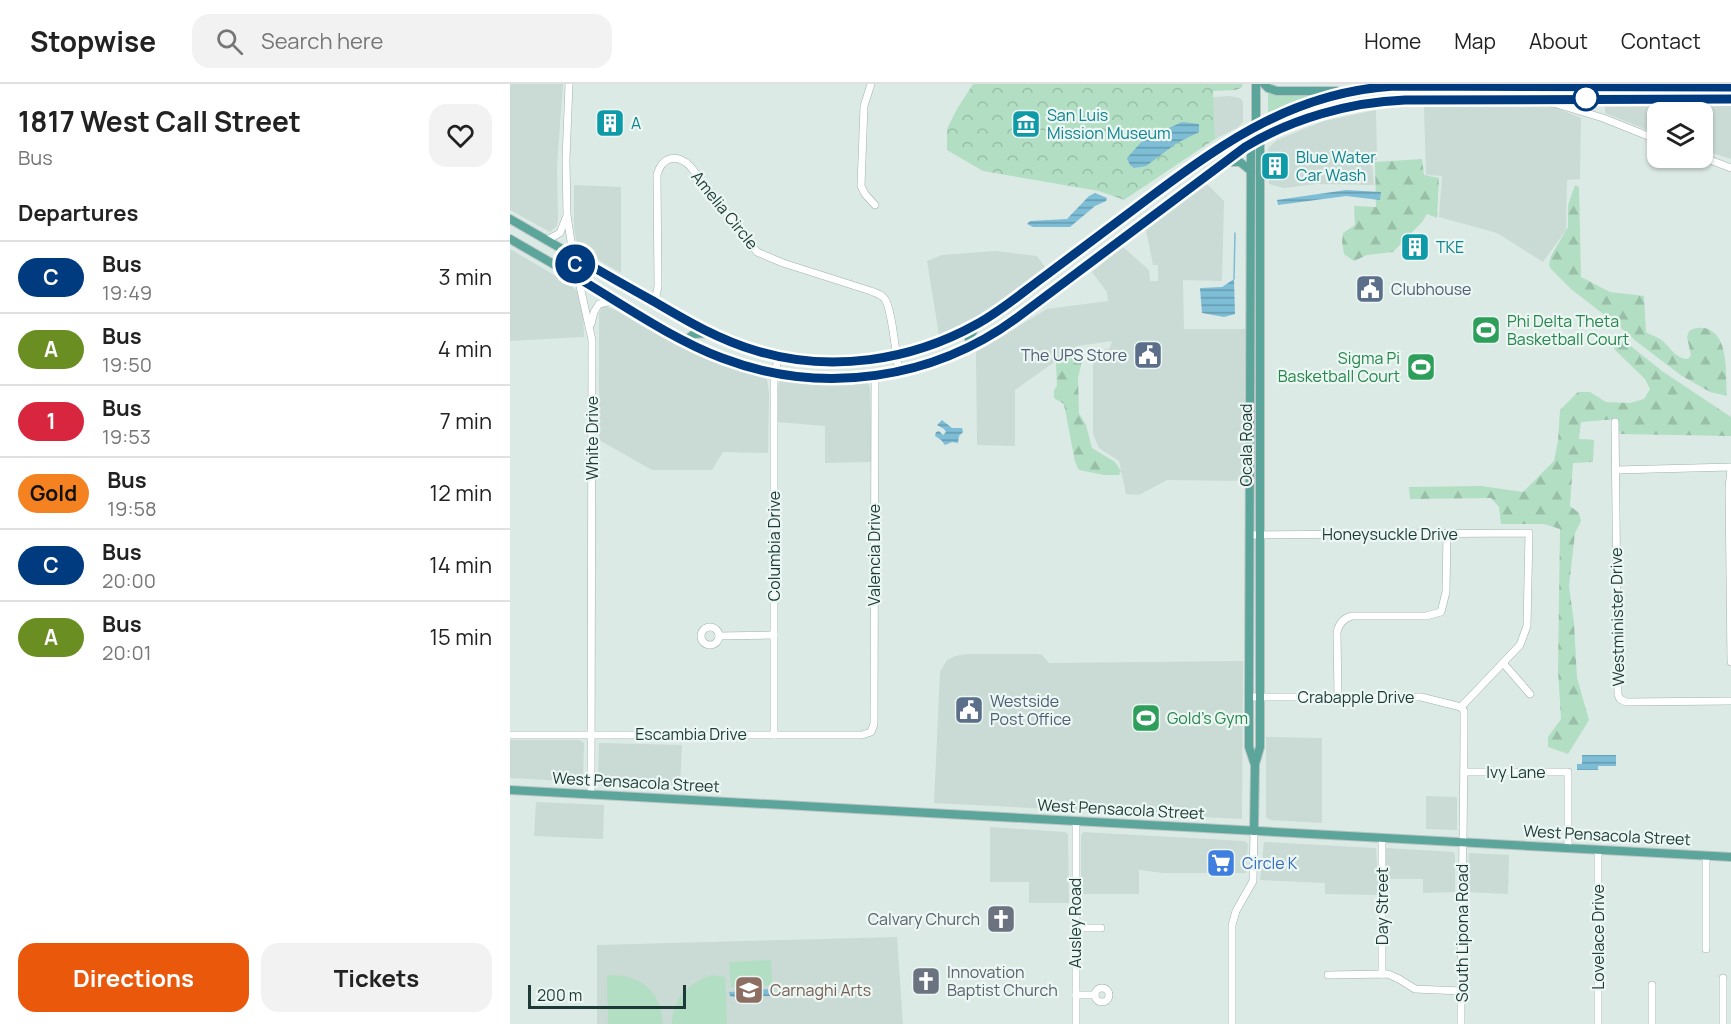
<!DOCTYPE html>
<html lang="en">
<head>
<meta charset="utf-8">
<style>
  :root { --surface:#fff; --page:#f2f2f2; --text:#222; --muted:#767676; --line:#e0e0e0; --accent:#ea580c }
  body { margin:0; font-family:Manrope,sans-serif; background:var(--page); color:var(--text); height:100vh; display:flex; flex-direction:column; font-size:22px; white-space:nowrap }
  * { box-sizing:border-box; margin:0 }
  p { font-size:20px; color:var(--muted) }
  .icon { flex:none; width:33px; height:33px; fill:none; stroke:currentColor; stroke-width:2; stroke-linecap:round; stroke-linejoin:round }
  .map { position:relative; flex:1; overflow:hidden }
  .drawer { display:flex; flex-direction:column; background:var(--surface); width:510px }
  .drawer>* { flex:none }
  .badge { padding:0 12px; border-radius:20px; font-size:21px; line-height:39px }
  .fabs { position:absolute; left:1137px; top:18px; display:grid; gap:12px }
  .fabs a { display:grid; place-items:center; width:66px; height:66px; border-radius:12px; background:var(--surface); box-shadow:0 2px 4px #0004; font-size:30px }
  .scale { position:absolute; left:18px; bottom:15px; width:158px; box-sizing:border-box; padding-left:6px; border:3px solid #1d3a36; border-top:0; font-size:16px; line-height:21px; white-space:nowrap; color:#1d3a36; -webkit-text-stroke:4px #ecf7f3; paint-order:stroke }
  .map>.badge { position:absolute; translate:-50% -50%; box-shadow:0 0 0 3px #fff }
  h2 { padding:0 18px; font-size:22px; line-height:54px }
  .round { display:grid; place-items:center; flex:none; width:63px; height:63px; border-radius:18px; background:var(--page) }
  .headline { display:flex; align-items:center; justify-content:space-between; height:102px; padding:0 18px }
  h1 { font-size:28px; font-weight:700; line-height:45px }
  .action { display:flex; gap:12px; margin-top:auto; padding:12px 18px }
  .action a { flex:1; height:69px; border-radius:18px; background:var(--accent); color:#fff; font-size:24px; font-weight:700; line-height:69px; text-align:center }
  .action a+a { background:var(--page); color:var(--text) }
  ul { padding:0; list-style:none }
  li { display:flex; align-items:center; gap:18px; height:72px; padding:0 18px; border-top:2px solid var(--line) }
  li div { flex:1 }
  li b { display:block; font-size:22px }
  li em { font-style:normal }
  li .badge { min-width:66px; font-weight:700; text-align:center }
  header { display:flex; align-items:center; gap:36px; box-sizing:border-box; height:84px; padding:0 30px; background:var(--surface); border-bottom:2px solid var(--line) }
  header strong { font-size:28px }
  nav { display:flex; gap:33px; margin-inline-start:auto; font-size:21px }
  .search { width:420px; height:54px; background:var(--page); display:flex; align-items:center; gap:15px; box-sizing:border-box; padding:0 21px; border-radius:18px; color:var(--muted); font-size:22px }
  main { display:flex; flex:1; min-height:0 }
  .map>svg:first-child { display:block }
  .built { fill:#cadad5 }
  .grass { fill:#b2dec3 }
  .forest { fill:url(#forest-firs) }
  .park { fill:url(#park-crowns) }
  .water { fill:url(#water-rules) }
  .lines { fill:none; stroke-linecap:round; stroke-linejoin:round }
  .stream { stroke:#7dbdd6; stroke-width:1.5 }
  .minor-casing { stroke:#9fb2ae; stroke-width:8 }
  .major-casing { stroke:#bbc4c3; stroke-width:10 }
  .minor { stroke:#fff; stroke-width:7 }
  .major { stroke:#5ba59b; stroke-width:8 }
  .line-casing { stroke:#fff; stroke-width:14 }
  .line { stroke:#003b80; stroke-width:9 }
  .stop-dot { fill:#fff; stroke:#003b80; stroke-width:3 }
  .labels { text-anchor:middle; stroke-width:4.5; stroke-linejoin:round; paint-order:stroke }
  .culture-label { font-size:16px; fill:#0d838f; stroke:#ecf7f3; text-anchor:start }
  .street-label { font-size:16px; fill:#1d3a36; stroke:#ecf7f3 }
  .service-label { font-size:16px; fill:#4e5e75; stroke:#ecf7f3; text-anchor:start }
  .leisure-label { font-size:16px; fill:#27864d; stroke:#ecf7f3; text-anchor:start }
  .shop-label { font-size:16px; fill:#366cbe; stroke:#ecf7f3; text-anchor:start }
  .worship-label { font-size:16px; fill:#5b616d; stroke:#ecf7f3; text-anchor:end }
  .education-label { font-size:16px; fill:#785e54; stroke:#ecf7f3; text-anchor:start }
</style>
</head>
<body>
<header>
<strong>Stopwise</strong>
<div class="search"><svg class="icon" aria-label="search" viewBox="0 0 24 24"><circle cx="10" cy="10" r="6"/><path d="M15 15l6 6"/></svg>Search here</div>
<nav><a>Home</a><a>Map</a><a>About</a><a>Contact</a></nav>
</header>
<main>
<section class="drawer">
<div class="headline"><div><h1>1817 West Call Street</h1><p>Bus</p></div><a class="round"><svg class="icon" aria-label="heart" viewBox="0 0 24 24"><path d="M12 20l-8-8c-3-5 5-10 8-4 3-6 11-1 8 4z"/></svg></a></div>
<h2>Departures</h2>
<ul>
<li><span class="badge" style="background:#003b80;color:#fff">C</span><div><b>Bus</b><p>19:49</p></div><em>3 min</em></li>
<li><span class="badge" style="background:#6b8e23;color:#fff">A</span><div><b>Bus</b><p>19:50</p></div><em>4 min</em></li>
<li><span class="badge" style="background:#d7263d;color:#fff">1</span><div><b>Bus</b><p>19:53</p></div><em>7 min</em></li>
<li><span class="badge" style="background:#f58220;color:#111">Gold</span><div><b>Bus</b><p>19:58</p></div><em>12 min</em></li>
<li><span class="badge" style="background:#003b80;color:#fff">C</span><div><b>Bus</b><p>20:00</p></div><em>14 min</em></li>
<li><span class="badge" style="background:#6b8e23;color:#fff">A</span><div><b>Bus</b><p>20:01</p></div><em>15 min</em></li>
</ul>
<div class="action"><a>Directions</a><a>Tickets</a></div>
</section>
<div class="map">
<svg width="1221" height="940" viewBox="0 0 1221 940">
  <defs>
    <pattern id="forest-firs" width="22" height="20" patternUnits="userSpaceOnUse" patternTransform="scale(1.5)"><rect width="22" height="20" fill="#b2dec3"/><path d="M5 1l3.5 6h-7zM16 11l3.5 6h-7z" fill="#99bfa8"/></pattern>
    <pattern id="park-crowns" width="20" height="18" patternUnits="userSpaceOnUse" patternTransform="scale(1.5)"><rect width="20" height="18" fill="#b2dec3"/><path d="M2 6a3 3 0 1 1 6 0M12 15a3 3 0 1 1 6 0" fill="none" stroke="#99bfa8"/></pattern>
    <pattern id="water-rules" width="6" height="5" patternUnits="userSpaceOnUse" patternTransform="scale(1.5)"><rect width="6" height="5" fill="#7dbdd6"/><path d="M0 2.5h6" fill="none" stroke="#669bae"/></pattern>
  </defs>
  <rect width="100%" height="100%" fill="#dceae6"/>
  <g class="built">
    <polygon points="0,0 53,0 47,82 48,137 46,143 40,148 0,126"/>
    <polygon points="720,12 730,14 733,18 733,38 727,44 705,55 703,13"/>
    <polygon points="1095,20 1221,21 1221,75 1193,66 1192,28 1148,28 1147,50 1095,29"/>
    <polygon points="1018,21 1042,22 1071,34 1070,95 1057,96 1056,146 1033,178 987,149 929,133 932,92 916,91 914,22"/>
    <polygon points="866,26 867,76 862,78 864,101 807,100 774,104 759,100 758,64 767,56 814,37"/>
    <polygon points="697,100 714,117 712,197 673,196 674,245 736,245 735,397 657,396 629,411 616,410 609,377 589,364 583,350 583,269 600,264 602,257 567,262 505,306 505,362 467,361 466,268 537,225 598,217 597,208 582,188 613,163 639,186 640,197 648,197 648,181 643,181 636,146"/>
    <polygon points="64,101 111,103 111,189 76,169 67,162 64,143"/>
    <polygon points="0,165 58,199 67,207 73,230 74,253 0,257"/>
    <polygon points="486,167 527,172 535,183 474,229 429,251 417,177 432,171"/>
    <polygon points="95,222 106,226 132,242 204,277 257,295 259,309 258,369 213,368 202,386 142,386 89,356 89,230 92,223"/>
    <polygon points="270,296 315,300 358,299 360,304 362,378 315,379 315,342 266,338 266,309"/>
    <polygon points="457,570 528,570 532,571 539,579 733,577 732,735 424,719 430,588 437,576 445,572"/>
    <polygon points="756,653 812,654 812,739 760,736 756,733"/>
    <polygon points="0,656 70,656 74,659 73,698 0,694"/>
    <polygon points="89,659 172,661 170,704 91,699 88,696"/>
    <polygon points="916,712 947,713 947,746 916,745"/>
    <polygon points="26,718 94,721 93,755 24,752"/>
    <polygon points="480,743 555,748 558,750 559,819 519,819 519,798 480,798"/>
    <polygon points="573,748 734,757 738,760 736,789 653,789 629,786 629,810 571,810 571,753"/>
    <polygon points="754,758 866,764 869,811 815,810 815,799 750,796"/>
    <polygon points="876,764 944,768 945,772 945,808 913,809 913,795 874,795"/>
    <polygon points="959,769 999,771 998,810 957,808"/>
    <polygon points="387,853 393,940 87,940 87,861"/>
  </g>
  <g class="grass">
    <polygon points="758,7 809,11 758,29"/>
    <polygon points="261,876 262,901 221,903 219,878"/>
    <path d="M99,891C132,891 150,907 153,940H98L97,892Z"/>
    <path d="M202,891L215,893L217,940H162C162,914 179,899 202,891Z"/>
  </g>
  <g class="forest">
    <polygon points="912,75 914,91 929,94 927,134 917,130 912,138 883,168 857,171 844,177 834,170 832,158 833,149 845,141 844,122 866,123 865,78"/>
    <path d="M1065,101L1069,103L1071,193L1100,208L1134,212L1136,248C1140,251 1145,252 1150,255C1160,262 1165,275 1178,275L1181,271L1177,253L1179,247C1185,243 1192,243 1198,245C1220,254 1215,292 1217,312L1200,308L1172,292L1127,258L1110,243L1061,205L1041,185L1039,181L1041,172L1058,143V121Z"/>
    <polygon points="1113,256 1152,287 1221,333 1221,352 1110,350 1107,335 1071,338 1069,355 1084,356 1083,378 1063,379 1060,422 1069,429 1071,437 1065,449 1059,502 1064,539 1067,594 1079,636 1058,670 1038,663 1038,653 1051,635 1048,586 1050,445 1034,440 991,440 989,423 981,414 900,415 899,403 971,402 1013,408 1044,377 1048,357 1050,326 1068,308 1080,308 1096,318 1120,319 1134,315 1140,305 1135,295 1104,265 1106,258"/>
    <polygon points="570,268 574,269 568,294 569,329 576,341 582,364 605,378 611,387 609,391 594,391 569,386 565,378 554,320 544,314 544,306 547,302 546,279"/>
  </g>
  <polygon class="park" points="463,0 733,0 731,4 726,6 703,7 705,55 614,116 589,107 473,87 437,66 437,45 447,25"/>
  <g class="water">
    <polygon points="672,38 689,40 689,48 667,59 636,82 624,84 620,81 617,74 633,56"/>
    <polygon points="836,106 871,108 870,116 836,112 768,121 767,116"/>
    <polygon points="585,109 597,114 596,117 585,122 560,143 523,143 517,140 520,137 557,135 579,112"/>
    <polygon points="724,195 725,230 714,233 692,229 690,204 712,203"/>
    <polygon points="432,336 442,344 452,344 453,348 449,352 448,359 442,358 435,361 431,356 425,352 426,348 429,347 433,351 436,348 434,345 427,341"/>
    <polygon points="1072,671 1106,671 1106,682 1088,682 1088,686 1067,686 1067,680 1072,680"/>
    <polygon points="260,905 261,912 224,913 220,912 219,908"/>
  </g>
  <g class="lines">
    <polyline class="stream" points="724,195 725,149"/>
    <g class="minor-casing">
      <g id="minor">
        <polyline points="59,0 56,75 57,131 63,171 82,256 81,710"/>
        <polyline points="361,0 354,22 351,102 355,110 365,121"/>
        <polyline points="1040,18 1093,34 1148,56"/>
        <polyline points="1192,73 1221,84"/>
        <polyline points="37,156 50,149 56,134"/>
        <path d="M145,218L148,202L147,91C152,73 166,69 180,82L247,168L273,179L361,207C365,209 371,210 374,214C382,222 386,274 389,288"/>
        <polyline points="81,240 84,228 89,220 106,216"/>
        <polyline points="1105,338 1108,611 1110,615 1116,618 1221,617"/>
        <polyline points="1221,384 1219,404 1221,578"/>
        <polyline points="1106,386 1221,383"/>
        <polyline points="741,451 1019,449 1017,542 1010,561 951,623"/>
        <circle cx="200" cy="552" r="9"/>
        <polyline points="209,552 264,551"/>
        <polyline points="993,579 1020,610"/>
        <polyline points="739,613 911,613 951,623"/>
        <path d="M828,613L827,548C829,539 834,534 842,532H916L931,528L936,508L937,450"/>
        <path d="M951,623L954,627V639C954,739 951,839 951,940"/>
        <polyline points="0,651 352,651 361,648 364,640 365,292"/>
        <polyline points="264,651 264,297 268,273"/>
        <polyline points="954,688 1058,688 1058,764"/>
        <polyline points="1088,766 1088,940"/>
        <polyline points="565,844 591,844"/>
        <polyline points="1196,865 1196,772"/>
        <polyline points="872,890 872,754"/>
        <polyline points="818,891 878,890 889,895 905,905 951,907"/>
        <polyline points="1213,894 1213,940"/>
        <polyline points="1142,901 1142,940"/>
        <circle cx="592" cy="911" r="7"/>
        <polyline points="566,911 585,911"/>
        <polyline points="566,940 566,737"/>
        <polyline points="722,940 722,841 726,827 743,797 744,747"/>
      </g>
    </g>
    <g class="major-casing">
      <g id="major">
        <polyline points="754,0 758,4 767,7 826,7"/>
        <polyline points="716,78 730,78 741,87"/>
        <path d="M0,135L194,247C285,288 371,289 461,244C490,229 516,206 542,186C576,161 610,136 644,110C719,55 787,8 884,2L1221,3"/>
        <path d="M0,155C41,179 82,202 123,226C152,243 180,261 212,274C296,308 397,300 476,255C500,241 523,222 546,205C588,174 630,143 672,112C693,96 713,77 736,63C779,34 844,19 895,16L1221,14"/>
        <polyline points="175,257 184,250 197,249"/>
        <polyline points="460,263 459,254 467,240"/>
        <polyline points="745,680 750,663 750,52"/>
        <polyline points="0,706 1221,773"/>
        <polyline points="744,747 745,681 739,663 739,613 741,59 746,41 746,0"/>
      </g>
    </g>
    <use href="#minor" class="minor"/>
    <use href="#major" class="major"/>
  </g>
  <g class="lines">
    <g class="line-casing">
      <path id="line" d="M1221,3L884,2C787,8 718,55 643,111C607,138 571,165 535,192C513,208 491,227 467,240C401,277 320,289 247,267C209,256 177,237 143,217C116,202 89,187 63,171L68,194C115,222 162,255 212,274C312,312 423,296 508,233L735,63C781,35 840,18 895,16L1221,15"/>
    </g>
    <use href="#line" class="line"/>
  </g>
  <defs>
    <g id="building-square" transform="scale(1.5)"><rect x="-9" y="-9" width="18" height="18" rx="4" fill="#0f9aa8" stroke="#ecf7f3"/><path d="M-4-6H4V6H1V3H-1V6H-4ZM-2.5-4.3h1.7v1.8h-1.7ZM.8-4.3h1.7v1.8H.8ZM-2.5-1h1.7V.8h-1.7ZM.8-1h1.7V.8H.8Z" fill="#fff"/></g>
    <g id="museum-square" transform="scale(1.5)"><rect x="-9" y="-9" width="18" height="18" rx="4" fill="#0f9aa8" stroke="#ecf7f3"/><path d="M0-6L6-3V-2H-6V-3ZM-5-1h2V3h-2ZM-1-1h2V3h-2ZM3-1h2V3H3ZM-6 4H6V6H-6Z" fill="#fff"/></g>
    <g id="civic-square" transform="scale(1.5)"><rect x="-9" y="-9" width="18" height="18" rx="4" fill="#5c6f8a" stroke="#ecf7f3"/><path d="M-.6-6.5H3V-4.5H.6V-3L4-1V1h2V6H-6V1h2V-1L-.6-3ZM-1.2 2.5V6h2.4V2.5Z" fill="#fff"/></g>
    <g id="stadium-square" transform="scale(1.5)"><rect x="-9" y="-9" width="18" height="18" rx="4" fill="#2e9e5b" stroke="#ecf7f3"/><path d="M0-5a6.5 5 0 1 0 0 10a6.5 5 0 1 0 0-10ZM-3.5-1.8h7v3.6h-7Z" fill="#fff"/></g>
    <g id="supermarket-square" transform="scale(1.5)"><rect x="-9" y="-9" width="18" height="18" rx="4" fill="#3f7fe0" stroke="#ecf7f3"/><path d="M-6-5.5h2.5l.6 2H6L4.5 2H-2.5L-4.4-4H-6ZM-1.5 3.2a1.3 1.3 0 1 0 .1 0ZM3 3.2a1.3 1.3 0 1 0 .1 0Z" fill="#fff"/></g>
    <g id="church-square" transform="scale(1.5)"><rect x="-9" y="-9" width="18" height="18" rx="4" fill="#6b7280" stroke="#ecf7f3"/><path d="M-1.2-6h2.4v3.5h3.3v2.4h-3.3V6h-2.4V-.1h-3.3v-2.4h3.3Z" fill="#fff"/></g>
    <g id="university-square" transform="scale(1.5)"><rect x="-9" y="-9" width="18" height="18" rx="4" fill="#8d6e63" stroke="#ecf7f3"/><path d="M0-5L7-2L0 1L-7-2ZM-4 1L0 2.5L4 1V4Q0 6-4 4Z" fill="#fff"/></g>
  </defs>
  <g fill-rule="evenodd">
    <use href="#building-square" x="100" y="39"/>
    <use href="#museum-square" x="516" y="40"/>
    <use href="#building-square" x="765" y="82"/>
    <use href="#building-square" x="905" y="163"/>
    <use href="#civic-square" x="860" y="205"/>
    <use href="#stadium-square" x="976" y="246"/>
    <use href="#civic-square" x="638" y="271"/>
    <use href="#stadium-square" x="911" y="283"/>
    <use href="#civic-square" x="459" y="626"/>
    <use href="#stadium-square" x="636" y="634"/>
    <use href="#supermarket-square" x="711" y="779"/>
    <use href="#church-square" x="491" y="835"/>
    <use href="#church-square" x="416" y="897"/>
    <use href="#university-square" x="239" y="906"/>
  </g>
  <circle class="stop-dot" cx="1076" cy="14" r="12"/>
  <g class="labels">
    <g class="culture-label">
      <text x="537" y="37">San Luis<tspan x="537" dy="18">Mission Museum</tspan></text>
      <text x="121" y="45">A</text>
      <text x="786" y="79">Blue Water<tspan x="786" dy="18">Car Wash</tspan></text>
      <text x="926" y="169">TKE</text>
    </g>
    <g class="street-label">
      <text transform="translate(215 126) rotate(51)" y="6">Amelia Circle</text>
      <text transform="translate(82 354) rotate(-90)" y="6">White Drive</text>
      <text transform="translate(736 361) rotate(-90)" y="6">Ocala Road</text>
      <text x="880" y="456">Honeysuckle Drive</text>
      <text transform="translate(264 462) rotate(-90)" y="6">Columbia Drive</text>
      <text transform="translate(364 471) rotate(-90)" y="6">Valencia Drive</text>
      <text transform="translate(1107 533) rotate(-91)" y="6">Westminister Drive</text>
      <text x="846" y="619">Crabapple Drive</text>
      <text x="181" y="656">Escambia Drive</text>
      <text x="1006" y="694">Ivy Lane</text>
      <text transform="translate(126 698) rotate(3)" y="6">West Pensacola Street</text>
      <text transform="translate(611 725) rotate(3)" y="6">West Pensacola Street</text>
      <text transform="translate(1097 751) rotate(3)" y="6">West Pensacola Street</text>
      <text transform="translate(872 822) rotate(-90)" y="6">Day Street</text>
      <text transform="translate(565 839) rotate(-90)" y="6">Ausley Road</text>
      <text transform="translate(952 849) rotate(-90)" y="6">South Lipona Road</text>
      <text transform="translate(1088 853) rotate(-90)" y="6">Lovelace Drive</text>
    </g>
    <g class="service-label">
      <text x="881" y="211">Clubhouse</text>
      <text x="617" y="277" text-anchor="end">The UPS Store</text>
      <text x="480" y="623">Westside<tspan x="480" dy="18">Post Office</tspan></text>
    </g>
    <g class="leisure-label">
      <text x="997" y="243">Phi Delta Theta<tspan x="997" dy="18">Basketball Court</tspan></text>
      <text x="890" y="280" text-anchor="end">Sigma Pi<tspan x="890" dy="18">Basketball Court</tspan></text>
      <text x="657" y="640">Gold's Gym</text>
    </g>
    <g class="shop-label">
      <text x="732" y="785">Circle K</text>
    </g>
    <g class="worship-label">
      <text x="470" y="841">Calvary Church</text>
      <text x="437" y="894" text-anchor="start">Innovation<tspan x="437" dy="18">Baptist Church</tspan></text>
    </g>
    <g class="education-label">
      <text x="260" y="912">Carnaghi Arts</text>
    </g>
  </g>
</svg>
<div class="fabs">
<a><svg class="icon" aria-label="layers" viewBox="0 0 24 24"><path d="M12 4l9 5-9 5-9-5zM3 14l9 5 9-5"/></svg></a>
</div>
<div class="scale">200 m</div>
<b class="badge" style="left:65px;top:180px;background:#003b80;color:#fff">C</b>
</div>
</main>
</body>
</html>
